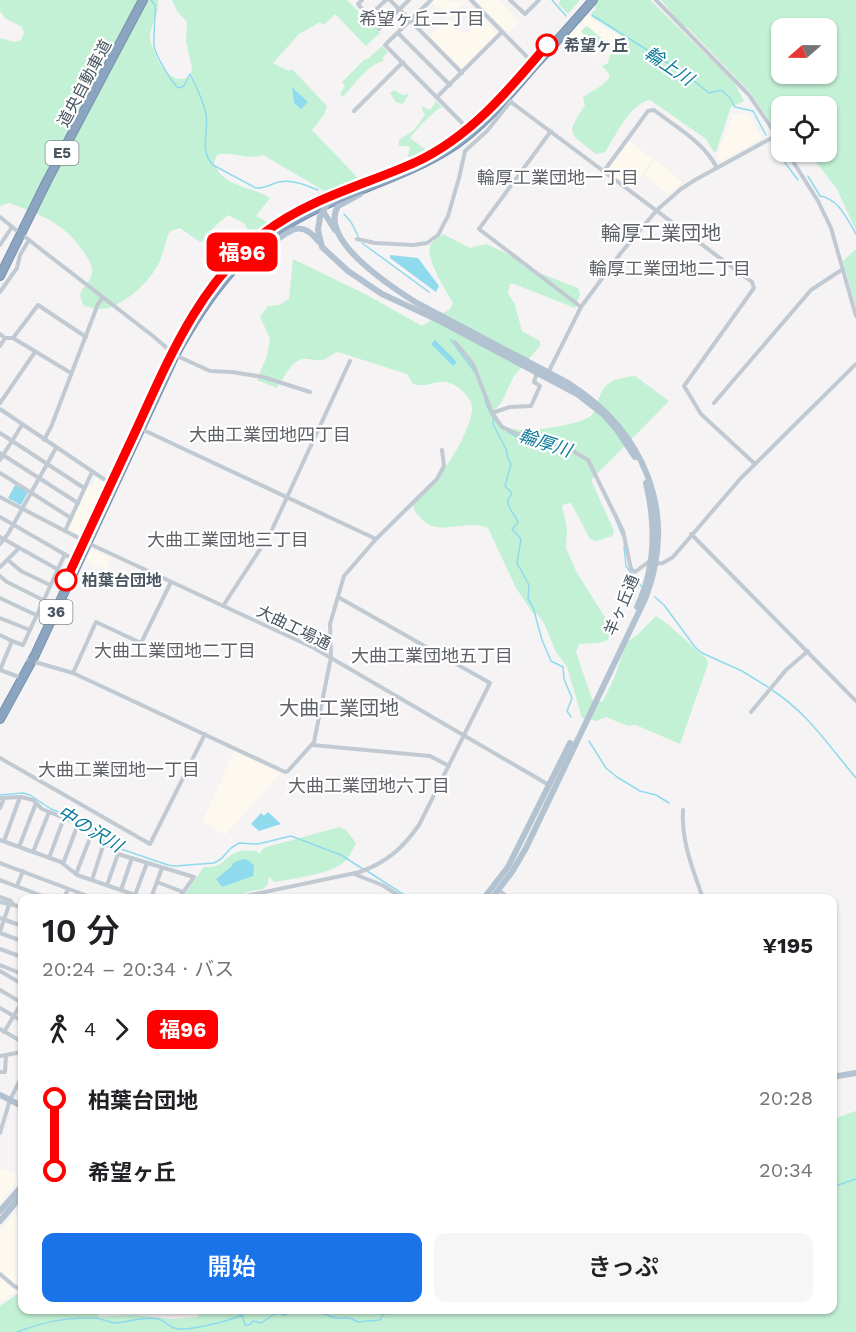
<!DOCTYPE html>
<html lang="ja">
<head>
<meta charset="utf-8">
<style>
  :root { --surface:#fff; --page:#f6f6f6; --text:#202124; --muted:#757577; --accent:#1a73e8 }
  body { margin:0; font-family:"Work Sans","Noto Sans JP",sans-serif; background:var(--page); color:var(--text); height:100vh; display:flex; flex-direction:column; font-size:22px; white-space:nowrap }
  * { box-sizing:border-box; margin:0 }
  p { font-size:20px; color:var(--muted) }
  .icon { flex:none; width:33px; height:33px; fill:none; stroke:currentColor; stroke-width:2; stroke-linecap:round; stroke-linejoin:round }
  .map { position:relative; flex:1; overflow:hidden }
  .sheet { position:absolute; left:18px; top:894px; width:819px; height:420px; display:flex; flex-direction:column; background:var(--surface); border-radius:12px; box-shadow:0 2px 4px #0004 }
  .sheet>* { flex:none }
  .badge { padding:0 12px; border-radius:9px; font-size:21px; line-height:39px }
  .needle { width:39px; rotate:250deg }
  .buttons { position:absolute; left:771px; top:18px; display:grid; gap:12px }
  .buttons a { display:grid; place-items:center; width:66px; height:66px; border-radius:12px; background:var(--surface); box-shadow:0 2px 4px #0004; font-size:30px }
  .map>.badge { position:absolute; translate:-50% -50%; box-shadow:0 0 0 3px #fff }
  .legs { display:flex; align-items:center; gap:9px; height:66px; padding:0 24px; font-size:20px }
  .legs p { margin-inline-start:auto }
  .headline { display:flex; align-items:center; justify-content:space-between; height:102px; padding:0 24px }
  h1 { font-size:33px; font-weight:600; line-height:45px }
  .button { display:flex; gap:12px; margin-top:auto; padding:12px 24px }
  .button a { flex:1; height:69px; border-radius:12px; background:var(--accent); color:#fff; font-size:24px; font-weight:600; line-height:69px; text-align:center }
  .button a+a { background:var(--page); color:var(--text) }
  ul { padding:0 24px; list-style:none }
  li { display:flex; align-items:center; gap:21px; height:72px; font-size:22px }
  li i { display:grid; place-items:center; width:9px; height:100%; margin:0 8px; background:currentColor }
  li i::after { content:''; width:15px; height:15px; margin:-8px; border:4px solid; border-radius:50%; background:var(--surface) }
  li p { margin-inline-start:auto }
  li:first-child i { background:linear-gradient(#0000 50%,currentColor 0) }
  li:last-child i { background:linear-gradient(currentColor 50%,#0000 0) }
  .map>svg:first-child { display:block }
  .commercial { fill:#fdf9ef }
  .green { fill:#c3f1d5; fill-rule:evenodd }
  .water { fill:#90daee }
  .lines { fill:none; stroke-linecap:round; stroke-linejoin:round }
  .stream { stroke:#90daee; stroke-width:1.5 }
  .highway-casing { stroke:#7690ad; stroke-width:10 }
  .minor { stroke:#c1cad2; stroke-width:4 }
  .major { stroke:#b3c2d1; stroke-width:6 }
  .highway { stroke:#8ba5c1; stroke-width:8 }
  .major-bridge { stroke:#b3c2d1; stroke-width:6 }
  .line-1-casing { stroke:#fff; stroke-width:14 }
  .line-1 { stroke:#f00; stroke-width:9 }
  .stop-1-dot { fill:#fff; stroke:#f00; stroke-width:3 }
  .labels { text-anchor:middle; stroke-width:4.5; stroke-linejoin:round; paint-order:stroke }
  .shield { fill:#fff; stroke:#808990; stroke-width:1.5 }
  .shield-label { font-size:15px; font-weight:bold; fill:#4a5661 }
  .stop-label { font-size:16px; font-weight:bold; fill:#4a5661; stroke:#fff; text-anchor:start }
  .street-label { font-size:16px; fill:#4a5661; stroke:#fff }
  .neighbourhood-label { font-size:18px; fill:#5f6368; stroke:#fff }
  .water-label { font-size:18px; font-style:italic; fill:#0c7c9b; stroke:#fff }
  .quarter-label { font-size:20px; fill:#5f6368; stroke:#fff }
</style>
</head>
<body>
<div class="map">
<svg width="856" height="1332" viewBox="0 0 856 1332">
  <rect width="100%" height="100%" fill="#f5f3f3"/>
  <g class="commercial">
    <polygon points="434,0 466,2 448,19 464,35 482,18 498,34 461,70 429,37 447,19 432,3"/>
    <polygon points="476,0 499,0 519,22 508,33"/>
    <polygon points="586,14 605,28 622,37 613,47 581,21"/>
    <polygon points="578,24 584,29 582,32 602,49 594,59 567,37"/>
    <polygon points="733,114 749,116 762,139 720,161 716,159"/>
    <polygon points="629,141 653,159 632,189 610,172 609,167"/>
    <polygon points="655,160 683,182 668,194 644,175"/>
    <polygon points="96,477 105,483 80,535 68,528 88,486 92,488"/>
    <polygon points="91,550 94,550 111,558 106,570 86,561"/>
    <polygon points="234,751 280,774 225,835 203,821"/>
    <polygon points="0,1168 15,1173 21,1177 0,1202"/>
    <polygon points="22,1204 22,1288 19,1288 0,1270 0,1230"/>
    <polygon points="0,1277 16,1292 0,1302"/>
  </g>
  <g class="green">
    <path d="M0,0H158C160,14 151,23 150,36C150,41 152,46 154,50C159,66 171,85 191,77L192,68L186,41L187,22L177,11L172,0H347L380,33L366,46L335,14L324,25L320,22L299,34L273,63L289,71L292,69L327,106L324,115L312,130L360,180L326,192L263,155C246,161 232,150 217,155L214,163C223,188 252,186 270,198L256,216L267,222L266,227L249,234L245,224L228,215L213,228L204,241L200,242L180,228L171,231L168,234C166,243 163,252 160,261C151,280 128,302 108,308C100,310 92,308 84,306C75,289 85,290 91,277C95,268 88,258 83,251C63,222 41,215 9,203L0,206V38L15,42L21,40L24,33L22,27L5,18L0,11Z"/>
    <polygon points="560,0 580,0 568,14 559,5"/>
    <path d="M599,0H650L734,82L744,101L731,107L716,152H714L706,139L650,100C629,104 616,136 605,152L596,154C569,132 565,136 585,105L583,97C592,91 602,87 609,78V74L602,66L608,63L613,45L621,35L592,17V12L596,9L594,2Z"/>
    <path d="M661,0H856V231L837,189L815,161L793,152H826V106H782L781,138L751,93L688,28L683,26ZM782,28H826V74H782Z"/>
    <polygon points="587,26 601,38 605,46 602,48 589,41 581,31"/>
    <path d="M382,46L388,52L382,58L384,61C369,63 354,85 343,97L340,94L345,86L342,82L364,60L369,58Z"/>
    <polygon points="394,90 403,95 409,94 403,104 396,102 390,93"/>
    <path d="M436,101L443,108H439C428,118 419,126 410,138L426,150L418,157L410,160L408,156L410,147L408,146H399V140L414,130L425,115L421,106L430,110Z"/>
    <path d="M443,234L470,248L486,244L515,257L524,267L578,288L580,294L575,308L514,284H510L508,293L515,305L522,331L540,341V346L514,376L501,403L494,411C498,420 502,427 513,429C527,433 579,425 591,416C594,413 595,408 597,403C605,381 612,379 635,376L669,401L591,480L614,531L612,536L597,541L590,539L571,503L562,505L567,528L566,548L576,571L611,627L608,640L598,643L579,644L576,652L592,699L597,703L603,701L615,676L626,643L637,635L656,616C672,626 691,646 706,658L708,664L680,744L636,725L628,726L606,717L596,721L582,718L567,667L556,652L544,623L538,615L532,612L516,588L488,528C466,518 437,539 420,517C415,512 412,508 413,500C423,491 434,481 443,471C453,457 472,426 472,408C472,398 461,388 452,384C436,377 430,389 413,384L407,374L338,352C331,353 328,360 321,360C315,361 308,358 302,359C291,362 283,379 277,388L257,380L267,356L270,338L260,317L268,306L279,305L289,299L293,259L367,295L422,326L450,309L453,303C447,292 423,256 431,244C434,240 439,237 443,234Z"/>
    <polygon points="856,249 856,308 843,261"/>
    <path d="M340,827L346,830L356,843C352,850 350,858 343,863C327,875 294,878 275,882L269,877L268,884L263,889L247,892L233,898H182L204,867C222,868 220,862 233,854C241,849 249,850 257,851L259,854L264,848L270,846Z"/>
    <path d="M856,1111V1332H0V1306L19,1293H22V1310H46V1313C63,1314 80,1309 97,1310L99,1317L132,1315L174,1319L197,1317L203,1310H832L833,1119Z"/>
  </g>
  <g class="water">
    <polygon points="292,87 308,102 301,109 294,103"/>
    <polygon points="390,255 418,258 439,286 436,292 390,258"/>
    <polygon points="435,340 457,362 453,366 431,344"/>
    <polygon points="15,485 28,492 21,505 8,498"/>
    <polygon points="268,812 281,824 259,831 251,824 261,813 264,816"/>
    <polygon points="243,859 250,861 254,866 253,876 222,887 216,879 232,866 233,863"/>
  </g>
  <g class="lines">
    <g class="stream">
      <path d="M151,0L155,5C156,18 153,32 154,45C155,55 171,81 178,88L184,86L190,74C195,84 204,104 206,114C209,132 199,151 213,165L256,188C264,189 271,184 279,182C292,179 306,185 318,190"/>
      <polyline points="552,0 566,16"/>
      <polyline points="592,15 688,76 709,93 721,90 730,98 735,107 753,111 766,135"/>
      <polyline points="771,144 798,180"/>
      <path d="M808,176L820,196C839,199 847,219 856,234"/>
      <polyline points="344,214 351,222 358,236"/>
      <polyline points="362,243 429,292"/>
      <polyline points="451,340 474,371"/>
      <path d="M485,400C497,439 534,444 570,452"/>
      <path d="M493,420V424L506,449L508,458L511,464L505,486L512,493C511,495 508,498 508,501C507,509 517,516 518,523L512,529L521,539L517,563L529,585L528,599L533,607L542,640L551,661L563,667L564,679L572,698L567,711L571,717"/>
      <polyline points="616,520 622,535"/>
      <polyline points="624,546 626,566 641,586"/>
      <polyline points="655,597 664,605 695,647 702,653 742,671 768,687"/>
      <path d="M772,690C809,714 828,745 856,778"/>
      <polyline points="589,741 606,768 617,777 640,791 656,795 669,803"/>
      <polyline points="0,795 23,793 30,795 51,809 90,825 115,847 168,865 175,866 214,863 221,859 231,848 239,843 258,844 291,836 341,855 363,869"/>
      <polyline points="367,871 409,898"/>
      <polyline points="832,1187 856,1179"/>
      <polyline points="305,1310 314,1310 335,1318 350,1318 358,1322 380,1320 383,1314 414,1310"/>
      <path d="M17,1332C44,1322 65,1317 94,1318C102,1318 109,1323 117,1323C129,1322 144,1316 158,1319C164,1320 168,1326 174,1328C188,1332 228,1321 242,1315L245,1325H249L253,1321L261,1323C269,1319 274,1310 284,1315L295,1310"/>
    </g>
    <g class="highway-casing">
      <g id="highway">
        <path d="M241,254C265,231 292,213 322,199C358,182 398,172 433,153"/>
        <polyline points="0,276 47,181 143,0"/>
        <path d="M0,719L35,655L175,355C209,293 245,244 310,212C358,188 410,175 455,145C486,124 510,93 535,65C555,43 574,22 593,0"/>
      </g>
    </g>
    <g class="minor">
      <polyline points="362,0 358,4 379,29 409,0"/>
      <polyline points="390,0 462,73"/>
      <polyline points="431,0 385,45 471,132"/>
      <polyline points="471,0 535,65"/>
      <polyline points="510,0 525,14 539,0"/>
      <polyline points="656,0 749,95 782,143"/>
      <polyline points="368,17 386,0"/>
      <polyline points="398,33 450,85"/>
      <polyline points="437,97 502,32"/>
      <polyline points="507,99 752,282 754,288 684,386 701,414 755,464"/>
      <polyline points="354,111 403,62"/>
      <polyline points="551,131 479,229 581,307"/>
      <polyline points="787,152 818,201 831,228 856,316"/>
      <path d="M604,171L648,111L654,110C676,127 704,142 717,168"/>
      <polyline points="0,217 16,230"/>
      <polyline points="25,237 153,336 175,355 210,371 232,372 263,377 310,392"/>
      <polyline points="357,239 375,243 413,245 427,243 438,235 448,216 459,178 465,151 487,131 511,101"/>
      <polyline points="0,245 12,227"/>
      <polyline points="0,292 17,268 20,255 29,240"/>
      <polyline points="0,334 5,338 13,338 71,373"/>
      <polyline points="13,338 38,305 86,337"/>
      <polyline points="455,342 473,364 492,413 502,427 515,433 573,451 588,460 623,531 631,569 635,572 651,560"/>
      <polyline points="0,346 5,338"/>
      <polyline points="548,373 581,307 620,254 657,210 681,189 695,180 777,135"/>
      <polyline points="0,403 35,352"/>
      <polyline points="714,403 811,290 843,269"/>
      <polyline points="0,409 114,486"/>
      <polyline points="492,413 510,407 531,406 540,386 534,382 537,373"/>
      <polyline points="137,427 376,539"/>
      <polyline points="0,433 84,488"/>
      <polyline points="44,440 51,427 98,304 103,297"/>
      <polyline points="0,453 78,503"/>
      <polyline points="0,460 22,425"/>
      <polyline points="0,473 71,518"/>
      <polyline points="0,497 92,545 314,648 549,785"/>
      <polyline points="0,517 78,562"/>
      <polyline points="65,531 92,472"/>
      <polyline points="691,534 856,701"/>
      <polyline points="0,537 57,569"/>
      <polyline points="0,544 8,534 56,448"/>
      <polyline points="8,560 21,571 50,585"/>
      <polyline points="654,564 663,563 673,557 741,478 856,364"/>
      <polyline points="0,567 19,548"/>
      <polyline points="0,576 7,582 43,600"/>
      <polyline points="0,598 36,615"/>
      <polyline points="223,606 270,534 350,361"/>
      <polyline points="0,618 30,630"/>
      <polyline points="0,635 12,641"/>
      <polyline points="28,660 73,673 285,772 288,771 314,742 331,657 330,624 344,576 376,539 437,479 444,466 442,450"/>
      <polyline points="0,670 12,641 23,645 65,554"/>
      <polyline points="0,670 22,678"/>
      <polyline points="73,673 96,622 141,643 171,582"/>
      <polyline points="751,712 786,670 808,651"/>
      <polyline points="312,745 430,756 449,766"/>
      <polyline points="0,758 150,844 205,734"/>
      <polyline points="0,798 21,797 33,800 42,809 86,827 118,854 194,877 179,898"/>
      <polyline points="0,808 4,798"/>
      <path d="M683,810C681,841 693,870 703,898"/>
      <polyline points="0,840 61,862 77,875 144,898"/>
      <polyline points="4,841 20,797"/>
      <polyline points="19,847 36,803"/>
      <polyline points="33,852 49,812"/>
      <polyline points="49,858 64,818"/>
      <polyline points="0,863 93,898"/>
      <polyline points="63,864 78,824"/>
      <polyline points="76,874 92,833"/>
      <polyline points="354,874 382,885 403,898"/>
      <polyline points="0,880 48,898"/>
      <polyline points="92,880 104,843"/>
      <polyline points="157,882 183,892"/>
      <polyline points="107,885 118,854"/>
      <polyline points="17,886 23,871"/>
      <polyline points="121,890 132,858"/>
      <polyline points="499,890 505,895 505,898"/>
      <polyline points="135,895 147,863"/>
      <polyline points="0,897 11,901 13,904"/>
      <polyline points="64,898 68,889"/>
      <polyline points="151,898 162,868"/>
      <path d="M236,898L360,872C387,862 403,848 419,825L490,683L338,597"/>
      <polyline points="0,902 22,907"/>
      <polyline points="0,918 22,926"/>
      <polyline points="0,931 9,905"/>
      <polyline points="0,933 22,941"/>
      <polyline points="0,949 22,957"/>
      <polyline points="0,965 22,974"/>
      <polyline points="0,971 22,984"/>
      <polyline points="0,990 22,1003"/>
      <polyline points="0,1008 22,1021"/>
      <polyline points="0,1029 22,1042"/>
      <polyline points="4,1032 22,1002"/>
      <polyline points="0,1056 22,1052"/>
      <polyline points="0,1072 5,1072 6,1055"/>
      <polyline points="0,1133 10,1100 22,1076 22,1067"/>
      <polyline points="0,1274 14,1286 22,1290"/>
    </g>
    <g class="major">
      <path d="M360,194L338,206C318,240 392,287 415,302L568,383C644,431 678,511 646,597L526,848L512,872L492,898"/>
      <polyline points="321,208 335,230"/>
      <polyline points="320,217 318,230 322,247 348,271 382,294 438,320 577,394 604,415 617,430 635,457"/>
      <path d="M259,246C282,247 294,209 319,242"/>
      <path d="M637,607C656,567 656,525 646,483"/>
      <polyline points="484,898 508,867 570,743"/>
      <polyline points="832,1077 856,1073"/>
      <polyline points="0,1095 22,1106"/>
      <polyline points="0,1211 22,1186"/>
      <polyline points="0,1221 22,1195"/>
    </g>
    <use href="#highway" class="highway"/>
    <polyline class="major-bridge" points="320,217 327,204 343,194"/>
  </g>
  <g class="lines">
    <g class="line-1-casing">
      <path id="line-1" d="M66,580C89,530 113,479 137,428C170,356 200,283 264,233C310,198 365,185 416,162C470,137 509,90 547,45"/>
    </g>
    <use href="#line-1" class="line-1"/>
  </g>
  <g class="stop-1-dot">
    <circle cx="547" cy="45" r="10"/>
    <circle cx="66" cy="580" r="10"/>
  </g>
  <g class="labels">
    <g class="shield">
      <rect x="45.5" y="141" width="33" height="24" rx="4.5"/>
      <rect x="39.5" y="600" width="33" height="24" rx="4.5"/>
    </g>
    <g class="shield-label">
      <text x="62" y="158">E5</text>
      <text x="56" y="617">36</text>
    </g>
    <g class="stop-label">
      <text x="564" y="51">希望ヶ丘</text>
      <text x="82" y="586">柏葉台団地</text>
    </g>
    <g class="street-label">
      <text transform="translate(84 83) rotate(-62)" y="6">道央自動車道</text>
      <text transform="translate(621 605) rotate(-67)" y="6">羊ヶ丘通</text>
      <text transform="translate(294 627) rotate(26)" y="6">大曲工場通</text>
    </g>
    <g class="neighbourhood-label">
      <text x="422" y="25">希望ヶ丘二丁目</text>
      <text x="558" y="184">輪厚工業団地一丁目</text>
      <text x="670" y="275">輪厚工業団地二丁目</text>
      <text x="270" y="441">大曲工業団地四丁目</text>
      <text x="228" y="546">大曲工業団地三丁目</text>
      <text x="175" y="657">大曲工業団地二丁目</text>
      <text x="432" y="662">大曲工業団地五丁目</text>
      <text x="119" y="776">大曲工業団地一丁目</text>
      <text x="369" y="792">大曲工業団地六丁目</text>
    </g>
    <g class="water-label">
      <text transform="translate(669 66) rotate(34)" y="6">輪上川</text>
      <text transform="translate(545 443) rotate(18)" y="6">輪厚川</text>
      <text transform="translate(90 829) rotate(31)" y="6">中の沢川</text>
    </g>
    <g class="quarter-label">
      <text x="661" y="240">輪厚工業団地</text>
      <text x="339" y="715">大曲工業団地</text>
    </g>
  </g>
</svg>
<div class="buttons">
<a><svg class="needle" viewBox="-14 -14 28 28"><path d="M0-13l5 13h-10z" fill="#e53935"/><path d="M0 13l5-13h-10z" fill="#757577"/></svg></a>
<a><svg class="icon" aria-label="locate" viewBox="0 0 24 24"><circle cx="12" cy="12" r="6"/><path d="M12 2v4M12 18v4M2 12h4M18 12h4"/></svg></a>
</div>
<b class="badge" style="left:242px;top:252px;background:#f00;color:#fff">福96</b>
<section class="sheet">
<div class="headline"><div><h1>10 分</h1><p>20:24 – 20:34 · バス</p></div><b>¥195</b></div>
<div class="legs"><svg class="icon" aria-label="walk" viewBox="0 0 24 24"><circle cx="13" cy="4" r="2"/><path d="M13 8l-2 6 4 7M11 14l-3 7M7 12l3-4h3l4 4"/></svg>4<svg class="icon" aria-label="forward" viewBox="0 0 24 24"><path d="M9 5l7 7-7 7"/></svg><b class="badge" style="background:#f00;color:#fff">福96</b></div>
<ul>
<li><i style="color:#f00"></i><b>柏葉台団地</b><p>20:28</p></li>
<li><i style="color:#f00"></i><b>希望ヶ丘</b><p>20:34</p></li>
</ul>
<div class="button"><a>開始</a><a>きっぷ</a></div>
</section>
</div>
</body>
</html>
